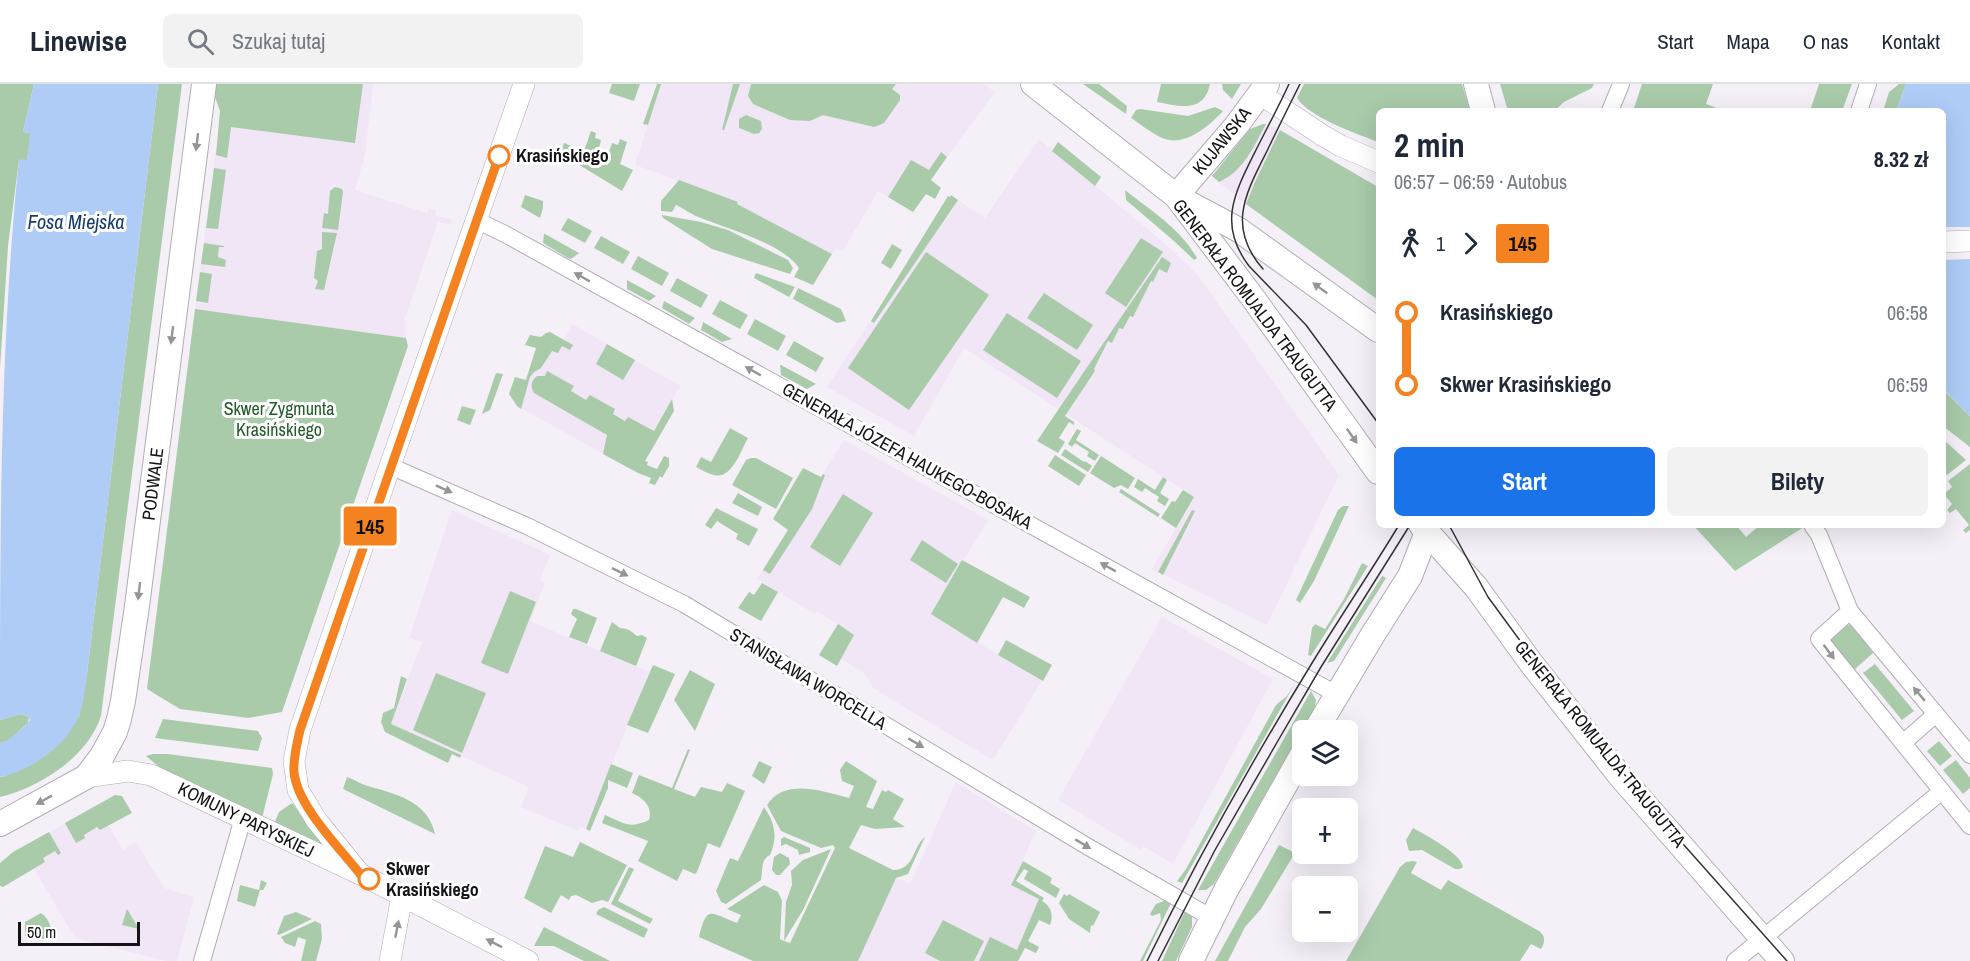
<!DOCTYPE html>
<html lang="pl">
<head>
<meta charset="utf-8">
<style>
  :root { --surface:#fff; --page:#f2f2f3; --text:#1f2937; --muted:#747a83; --line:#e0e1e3; --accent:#1a73e8 }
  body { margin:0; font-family:"Archivo Narrow",sans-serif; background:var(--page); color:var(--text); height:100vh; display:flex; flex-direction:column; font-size:22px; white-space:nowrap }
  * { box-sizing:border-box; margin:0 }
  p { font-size:20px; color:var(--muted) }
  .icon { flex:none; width:33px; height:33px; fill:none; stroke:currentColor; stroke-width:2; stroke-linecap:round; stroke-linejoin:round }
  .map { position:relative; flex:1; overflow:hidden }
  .side { position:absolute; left:1376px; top:24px; width:570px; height:420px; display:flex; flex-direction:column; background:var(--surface); border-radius:9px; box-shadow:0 6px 24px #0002 }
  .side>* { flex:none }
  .badge { padding:0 12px; border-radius:4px; font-size:21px; line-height:39px }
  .tools { position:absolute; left:1292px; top:636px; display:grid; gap:12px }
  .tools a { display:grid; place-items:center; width:66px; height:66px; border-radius:9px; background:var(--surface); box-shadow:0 6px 24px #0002; font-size:30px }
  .scale { position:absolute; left:18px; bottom:15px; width:122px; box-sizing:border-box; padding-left:6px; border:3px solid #141315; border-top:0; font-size:16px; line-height:21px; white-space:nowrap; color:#141315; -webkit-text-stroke:4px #fff; paint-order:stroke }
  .map>.badge { position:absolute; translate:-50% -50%; box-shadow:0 0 0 3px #fff }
  .legs { display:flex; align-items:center; gap:9px; height:66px; padding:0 18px; font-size:20px }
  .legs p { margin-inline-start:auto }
  .head { display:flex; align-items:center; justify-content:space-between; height:102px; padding:0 18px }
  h1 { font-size:33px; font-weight:700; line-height:45px }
  .button { display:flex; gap:12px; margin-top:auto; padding:12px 18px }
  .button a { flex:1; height:69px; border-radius:9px; background:var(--accent); color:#fff; font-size:24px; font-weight:700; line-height:69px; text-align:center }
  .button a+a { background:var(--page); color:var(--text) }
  ul { padding:0 18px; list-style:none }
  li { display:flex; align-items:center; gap:21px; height:72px; font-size:22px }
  li i { display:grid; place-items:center; width:9px; height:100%; margin:0 8px; background:currentColor }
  li i::after { content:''; width:15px; height:15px; margin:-8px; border:4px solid; border-radius:50%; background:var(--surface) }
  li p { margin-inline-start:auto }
  li:first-child i { background:linear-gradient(#0000 50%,currentColor 0) }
  li:last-child i { background:linear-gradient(currentColor 50%,#0000 0) }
  header { display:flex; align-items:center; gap:36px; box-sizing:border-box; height:84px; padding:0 30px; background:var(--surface); border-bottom:2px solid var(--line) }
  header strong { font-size:28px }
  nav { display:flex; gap:33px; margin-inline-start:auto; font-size:21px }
  .search { width:420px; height:54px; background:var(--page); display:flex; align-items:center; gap:15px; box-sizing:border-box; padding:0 21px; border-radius:9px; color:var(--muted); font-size:22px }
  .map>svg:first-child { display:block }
  .built { fill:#f0e6f5 }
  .green { fill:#a9cbaa }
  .water { fill:#aeccf6 }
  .pier { fill:#f5f0f8 }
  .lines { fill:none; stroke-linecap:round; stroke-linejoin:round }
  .minor-casing { stroke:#b2acb4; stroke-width:18 }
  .tertiary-casing { stroke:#b2acb4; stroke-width:22 }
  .secondary-casing { stroke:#b2acb4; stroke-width:26 }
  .minor { stroke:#fff; stroke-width:16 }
  .tertiary { stroke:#fff; stroke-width:21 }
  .secondary { stroke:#fff; stroke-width:24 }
  .tram { stroke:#343235; stroke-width:1.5 }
  .oneway { fill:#959596 }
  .line-1-casing { stroke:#fff; stroke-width:14 }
  .line-1 { stroke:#f58220; stroke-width:9 }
  .stop-1-dot { fill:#fff; stroke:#f58220; stroke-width:3 }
  .labels { text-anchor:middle; stroke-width:6; stroke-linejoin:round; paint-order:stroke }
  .street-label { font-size:18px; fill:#141315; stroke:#fff }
  .stop-label { font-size:18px; font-weight:bold; fill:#141315; stroke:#fff; text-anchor:start }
  .park-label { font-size:18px; fill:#235a29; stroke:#fff }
  .water-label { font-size:20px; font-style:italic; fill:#163b6e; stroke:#fff }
</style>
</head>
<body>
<header>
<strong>Linewise</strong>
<div class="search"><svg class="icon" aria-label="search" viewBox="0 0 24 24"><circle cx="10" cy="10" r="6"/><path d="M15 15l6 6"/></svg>Szukaj tutaj</div>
<nav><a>Start</a><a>Mapa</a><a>O nas</a><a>Kontakt</a></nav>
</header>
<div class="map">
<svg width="1970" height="877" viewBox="0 0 1970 877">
  <rect width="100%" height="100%" fill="#f5f0f8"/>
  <g class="built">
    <polygon points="216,0 373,0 365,71 355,106 427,129 429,124 436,126 435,131 452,136 450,141 438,138 405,234 406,254 195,225 219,42 220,27 215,13"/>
    <polygon points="661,0 984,0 995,8 947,73 940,68 929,87 911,76 888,113 878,107 843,167 836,164 832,170 737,120 738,118 635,81"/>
    <polygon points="1266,40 1280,46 1255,98 1246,120 1219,98 1227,95 1249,72"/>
    <polygon points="1039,55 1169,163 1197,190 1339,391 1267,541 1152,485 1194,413 964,264 914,352 827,303 870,237 874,239 958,116 985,134"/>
    <polygon points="572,240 680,302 631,385 517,322 537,261 562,261"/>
    <polygon points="844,356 988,436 931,530 1042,597 993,676 884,611 879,608 879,606 874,605 864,589 841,575 854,551 817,527 815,530 757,495"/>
    <polygon points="452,426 550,471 540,496 545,498 530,537 649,588 586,745 580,743 578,747 521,723 529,703 391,640 422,558 409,554"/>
    <polygon points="1162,533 1273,595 1173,780 1143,762 1141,766 1058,716"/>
    <polygon points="956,698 1036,747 1011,801 1040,815 1012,877 832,877 835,766 910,800"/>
    <polygon points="96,721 123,766 136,758 164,804 194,813 177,877 166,877 75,854 22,764"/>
  </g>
  <g class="green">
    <polygon points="0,0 34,0 23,48 31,49 27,76 19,76 8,162 0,284"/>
    <path d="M158,0H182L101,632C88,673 39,704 0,713V693L5,692L79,632L87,590Z"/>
    <polygon points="216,0 363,0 355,59 231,43 227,74 216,71 220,27 215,13"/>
    <polygon points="612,0 640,0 634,17 609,9"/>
    <polygon points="657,0 661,0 648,41 643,40"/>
    <polygon points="733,0 740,0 724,46 722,46"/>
    <polygon points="751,0 896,0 892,5 900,11 900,16 884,39 874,43 823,31 810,37 790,36 753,20 748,12"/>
    <polygon points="1083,0 1099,0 1127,22 1126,30"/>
    <path d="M1161,0H1210C1204,30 1178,22 1157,18Z"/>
    <polygon points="1222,0 1241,0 1232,15 1223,6"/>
    <path d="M1304,0H1462L1470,27H1378V58C1357,50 1309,33 1297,14Z"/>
    <polygon points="1500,0 1594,0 1592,4 1564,18 1554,27 1508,27"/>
    <polygon points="1642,0 1713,0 1706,20 1717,24 1716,27 1633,27"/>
    <polygon points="1819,0 1852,0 1842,27 1810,27"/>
    <polygon points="1899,0 1906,0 1896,27 1883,27 1889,8"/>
    <path d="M1215,23L1223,27C1208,43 1183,65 1160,53C1150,48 1140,40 1131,34L1136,26L1140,25L1188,32Z"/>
    <polygon points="746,31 761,37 762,45 759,49 754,50 739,44 739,35"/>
    <path d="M1263,40H1266C1254,62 1244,87 1219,98L1212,92L1250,45Z"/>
    <polygon points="1280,46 1378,103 1378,216 1246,120 1255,98"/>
    <polygon points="591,47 596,49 595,54 601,56 597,72 606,76 612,59 618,61 620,55 627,58 620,80 633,86 622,107 568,74 569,71 561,68 564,59 584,67"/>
    <polygon points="1058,58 1101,93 1095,102 1052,67"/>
    <polygon points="941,68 947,73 931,96 941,104 935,115 926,110 913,128 888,113 911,76 929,86"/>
    <polygon points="214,84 226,86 218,145 206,144"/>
    <path d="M679,96L738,118L737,120L832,170L813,201L794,193L799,184C783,160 728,145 701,134C692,131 684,125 676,121L672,128L661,127V117Z"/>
    <polygon points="335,103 342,105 343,108 338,146 322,144 324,129 328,130 330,107"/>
    <path d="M1125,106C1150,126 1181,145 1197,174L1194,176L1174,157L1126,116Z"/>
    <polygon points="525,111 543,117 543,124 540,134 521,123"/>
    <polygon points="951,111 958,116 874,239 871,237 948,112 950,113"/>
    <polygon points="662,131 701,138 728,146 788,176 793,184 790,190 712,165 663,134"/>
    <polygon points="568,134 592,147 585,159 561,146"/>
    <polygon points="322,148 337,149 324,206 315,205 318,197 314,194 317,167 322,165"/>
    <polygon points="544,150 545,150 579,169 571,175 568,174 543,159"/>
    <polygon points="601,152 630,168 623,180 594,164"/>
    <polygon points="1141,154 1163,168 1126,223 1105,209"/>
    <polygon points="204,159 224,162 224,163 219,163 218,173 226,176 225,183 201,180"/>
    <polygon points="892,160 902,166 891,185 881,179"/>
    <polygon points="926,168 989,211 909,326 848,284"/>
    <polygon points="638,172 669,189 662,202 631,185"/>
    <polygon points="1162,173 1171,179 1167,189 1159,185 1153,198 1151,197 1133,233 1130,232 1123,245 1119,244 1112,259 1108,257 1094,285 1095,287 1065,332 1074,338 1074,341 1069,338 1059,354 1065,358 1058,369 1037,357"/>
    <polygon points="200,188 212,190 208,219 196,217"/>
    <polygon points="756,189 795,203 789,213 754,194"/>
    <polygon points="677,194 708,211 701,224 670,207"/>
    <polygon points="627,196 656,212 649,217 627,205"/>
    <polygon points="798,204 841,225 846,237 837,239 793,215"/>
    <polygon points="1044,209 1093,241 1077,266 1027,234"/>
    <polygon points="720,216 748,231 740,245 712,230"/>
    <polygon points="664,217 695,234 689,240 662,224"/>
    <polygon points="195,225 406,254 408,262 282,628 248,634 180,625 147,605"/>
    <polygon points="1007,229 1081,277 1057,314 983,266"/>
    <polygon points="755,235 786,252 778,267 747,250"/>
    <polygon points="703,238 732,255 722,258 701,246"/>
    <polygon points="550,248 573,261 570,266 562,262 558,269 552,267 541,284 534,288 530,293 521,325 517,322 509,310 515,293 526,296 536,264 525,261 530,251 541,253 546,249"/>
    <polygon points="794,257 824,274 816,288 786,271"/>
    <polygon points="607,260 635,276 623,296 596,280"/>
    <polygon points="780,281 781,281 816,300 807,305 781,291"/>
    <path d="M547,287L574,302L571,307L586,316L590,311L615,325L613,330L625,337L628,333L654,347L672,315L674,327L645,377L648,378L647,381L657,385L664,372L669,374V382L662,394L660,392L655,401L649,399L651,394L638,389L603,370L607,351L534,309C530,302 531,297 537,292H545Z"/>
    <polygon points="496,289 503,290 490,326 482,330"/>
    <polygon points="1942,304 1970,332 1970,363 1943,342"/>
    <polygon points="462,322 476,326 470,341 457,336"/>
    <path d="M730,344L748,354C741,366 732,396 714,391C708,390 702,386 696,383L701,373L711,378Z"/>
    <polygon points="1077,345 1081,347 1076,356 1099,371 1095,377 1087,372 1089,368 1075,359 1072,363 1068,360"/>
    <polygon points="1943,355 1966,376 1947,391 1943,386"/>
    <polygon points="1065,365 1084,378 1085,377 1092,382 1088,388 1061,371"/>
    <polygon points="1055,371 1086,391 1079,402 1048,382"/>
    <polygon points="1101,372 1135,394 1128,405 1121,401 1114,404 1090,389"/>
    <polygon points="751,374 756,374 793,394 776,425 732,401 746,376"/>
    <polygon points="1970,380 1970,446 1966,449 1963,446 1969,441 1956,425 1950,429 1947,426 1952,420 1944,410 1952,403 1948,397"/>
    <polygon points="803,384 821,393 823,390 825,391 812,425 770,490 763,486 788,446 773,435"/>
    <polygon points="1163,393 1167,396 1160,409 1169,415 1165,422 1157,417 1159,413 1145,404 1142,408 1134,403 1138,395 1155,406"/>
    <polygon points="1121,405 1160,430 1158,433 1119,408"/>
    <polygon points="1183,406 1194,413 1176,444 1161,434 1172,417 1175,418"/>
    <polygon points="738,409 762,423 758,432 732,419"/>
    <polygon points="843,410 873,429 840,482 810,463"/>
    <polygon points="1343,422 1349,422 1314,497 1300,519 1296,516 1338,426"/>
    <polygon points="716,424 758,445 749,462 736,455 738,450 717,437 711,445 705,441"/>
    <polygon points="1192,426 1195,427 1163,491 1158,488"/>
    <polygon points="1693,441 1736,441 1746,453 1760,441 1802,441 1804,443 1735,487"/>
    <polygon points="922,456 958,480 946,499 910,476"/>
    <polygon points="962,476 1030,513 1024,524 1003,513 977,559 931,530"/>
    <polygon points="1362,479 1368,482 1311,572 1308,571 1312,544 1315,540 1325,545 1344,515"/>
    <polygon points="1382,492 1386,494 1334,577 1327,579"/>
    <polygon points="762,499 778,508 761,537 738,524 749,508 754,511"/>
    <polygon points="510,507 536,518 508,590 481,579"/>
    <polygon points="573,525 576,525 597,534 587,560 569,553 577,535 571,530"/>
    <path d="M612,538L620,544C630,545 629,546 637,552L642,551L647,554L636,582L600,567Z"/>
    <polygon points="838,540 854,551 837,582 819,571"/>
    <polygon points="1850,541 1854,543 1873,569 1854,586 1831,560 1831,555 1841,542"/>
    <polygon points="1006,556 1052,581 1043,597 998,571"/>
    <polygon points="1875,580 1914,627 1902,636 1863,589"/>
    <polygon points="653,581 675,590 648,649 627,641"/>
    <polygon points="690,586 715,600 695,647 674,616"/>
    <polygon points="436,589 486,609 462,669 413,646"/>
    <polygon points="401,592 407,595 391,640 461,671 460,674 452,670 448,679 385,648 381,638 383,629 394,624"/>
    <polygon points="1296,598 1182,799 1177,797 1186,785 1276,621 1287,612"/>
    <polygon points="1311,607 1316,616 1315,623 1214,800 1206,806 1198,806"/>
    <path d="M21,630L29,633L28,639C19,646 12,657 0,659V636Z"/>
    <polygon points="163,635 258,647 262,654 258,667 155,654"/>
    <polygon points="1939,657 1952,672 1940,682 1927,667"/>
    <path d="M688,665L690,666L674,705L695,713L701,703L722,708L727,699L745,707L720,764L708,759L697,788L695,790L683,785L677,797L638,777L648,757L602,739L605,731C626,740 629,745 649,736C653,722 643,714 632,709L639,691L672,704Z"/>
    <polygon points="153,670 168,670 272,684 273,690 262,734 159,683 146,672"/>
    <polygon points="1956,676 1970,694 1970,704 1963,710 1943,686"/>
    <polygon points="759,677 772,683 764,700 752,692"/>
    <path d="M846,677L877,697L866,723L873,725L882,706L886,708L888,706L904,715L893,735L905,743L875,745L861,741L849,764L893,786C915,786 912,763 925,753L908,790L896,794L858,877H753L699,853C707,820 710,829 737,839L741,831L727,825L764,801L778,808L782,817L780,855L784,857L786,818L792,801L791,787L803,776L831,765L803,826L784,857L790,859L835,764L833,761L821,764L781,747L767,721C785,693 824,708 849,714L854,702L842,697L840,686Z"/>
    <polygon points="611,680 633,689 627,704 608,696 608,704 590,747 586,745"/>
    <path d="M347,693C353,695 359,699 365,701C393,710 427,715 435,750L343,705Z"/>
    <polygon points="115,711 122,712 132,729 100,746 97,743 84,751 85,754 76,759 65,739"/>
    <polygon points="292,719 328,765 274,740 279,728"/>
    <path d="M764,723C775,739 778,753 770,771C760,776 763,787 761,796L726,820L721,818L716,807L730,774L738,777Z"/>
    <path d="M1413,744C1425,751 1461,769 1463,783L1460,785H1455L1422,766L1409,767L1406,756Z"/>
    <polygon points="49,748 61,769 58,771 55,767 43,774 45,778 3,803 0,802 0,779 13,768"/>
    <polygon points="784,753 810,764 810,768 799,771 798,766 786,760 781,762 781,755"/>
    <polygon points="580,758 627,781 608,818 602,816 592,819 576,811 571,812 569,816 561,811 551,829 524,814 545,762 573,773"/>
    <polygon points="1279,761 1295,769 1261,825 1245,843 1228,877 1215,877"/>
    <polygon points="780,769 789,774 790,780 780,791 776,791 772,786 774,773"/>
    <path d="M1023,777L1052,794L1050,799L1060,805L1056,814L1024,795L1028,787L1024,785L1016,797L1044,814L1042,817C1051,822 1054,831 1050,841L1039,836L1028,857L1039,863L1036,869L1025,864L1018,877H979L990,853L1017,866L1039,815L1011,801Z"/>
    <path d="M1413,777L1417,778L1411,789L1441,806L1448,796L1539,847C1546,852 1545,858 1541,865L1531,860L1520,877H1346L1400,783L1406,778Z"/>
    <polygon points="629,783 634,785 618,817 653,835 650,840 611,820"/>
    <polygon points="261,796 267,799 263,806 260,806 255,823 237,817 240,801 259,806"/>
    <polygon points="1064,810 1067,812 1069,810 1100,828 1093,842 1091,841 1090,849 1069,835 1059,819"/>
    <polygon points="1166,816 1171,819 1143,877 1140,877 1161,836 1160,829 1152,832 1150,830 1156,820"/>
    <polygon points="604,823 648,845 644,854 596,830 598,826"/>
    <polygon points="127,825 139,845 122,841"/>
    <polygon points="1185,827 1192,833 1192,843 1176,877 1162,877"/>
    <polygon points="296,828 312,835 279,851 277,850 284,832"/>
    <path d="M41,829C49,834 53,846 51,856L25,852V838Z"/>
    <polygon points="943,836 984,857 974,877 940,877 925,869"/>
    <polygon points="315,837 321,840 322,855 316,877 301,877 306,856 298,853 295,863 285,859 281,853"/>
    <polygon points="544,843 610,877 584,877 554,862 534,862"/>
  </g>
  <g class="water">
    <path d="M34,0H158L87,590C85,603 84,619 79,631C68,661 30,687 0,693V659C8,658 25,643 30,636L29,633L21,630L0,636C0,449 0,260 19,75L27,76L30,49L23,48Z"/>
    <polygon points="1906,0 1970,0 1970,332 1943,304 1942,27 1896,27"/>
  </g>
  <polygon class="pier" points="1943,143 1970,143 1970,175 1942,176"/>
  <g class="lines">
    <g class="minor-casing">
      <g id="minor">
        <polyline points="1610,27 1621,0"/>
        <polyline points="1859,27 1868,0"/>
        <polyline points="476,136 505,150 1336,610"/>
        <polyline points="390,382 527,442 684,520 1085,761 1212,834"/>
        <polyline points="1812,441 1819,451 1850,527 1970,671"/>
        <polyline points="1850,527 1819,555 1970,742"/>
        <polyline points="1904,658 1936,630"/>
        <polyline points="202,877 243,734"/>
        <polyline points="1735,877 1942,707"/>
      </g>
    </g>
    <g class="tertiary-casing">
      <g id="tertiary">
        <polyline points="1260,10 1322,51 1341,62 1378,78"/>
        <polyline points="1942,158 1970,157"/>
        <polyline points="86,693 128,687 151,691 360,790 528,877"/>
        <polyline points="360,790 317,737 298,706 294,677 300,646 390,382 524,0"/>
        <polyline points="390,877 402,812"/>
      </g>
    </g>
    <g class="secondary-casing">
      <g id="secondary">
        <polyline points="1033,0 1176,112 1253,214 1378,388"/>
        <polyline points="1476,0 1483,27"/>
        <polyline points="1176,112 1236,42 1267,0"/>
        <polyline points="1181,115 1239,146 1378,246"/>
        <polyline points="1421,441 1476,503 1531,579 1621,693 1782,877"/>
        <polyline points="1316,646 1372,552 1410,492 1427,448 1427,441"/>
        <polyline points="0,740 86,693 102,672 115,648 119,635 123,617 137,522 204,0"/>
        <polyline points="1191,877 1226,806 1302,671"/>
      </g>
    </g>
    <use href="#minor" class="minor"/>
    <use href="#tertiary" class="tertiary"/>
    <use href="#secondary" class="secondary"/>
    <g class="tram">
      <path d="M1289,0C1279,22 1267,44 1256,66C1235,108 1217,140 1249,182L1306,241L1378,339"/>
      <path d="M1263,185C1226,143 1246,109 1267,67C1278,44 1289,22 1300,0"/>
      <polyline points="1449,441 1488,513 1566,619 1660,734 1787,877"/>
      <path d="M1147,877C1196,777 1251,679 1309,584C1338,536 1370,489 1399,441"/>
      <polyline points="1158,877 1215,766 1279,655 1321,583 1410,441"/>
    </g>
  </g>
  <defs><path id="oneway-solid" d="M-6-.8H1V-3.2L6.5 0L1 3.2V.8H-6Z" transform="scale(1.5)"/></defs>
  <g class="oneway">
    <use href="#oneway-solid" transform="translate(197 58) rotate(97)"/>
    <use href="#oneway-solid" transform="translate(582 193) rotate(-151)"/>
    <use href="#oneway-solid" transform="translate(1320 204) rotate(-144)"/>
    <use href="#oneway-solid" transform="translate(172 251) rotate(97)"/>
    <use href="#oneway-solid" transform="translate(753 287) rotate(-151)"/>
    <use href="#oneway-solid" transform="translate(1352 352) rotate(55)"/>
    <use href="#oneway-solid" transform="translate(444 405) rotate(24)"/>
    <use href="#oneway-solid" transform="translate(1108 483) rotate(-151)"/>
    <use href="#oneway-solid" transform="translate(620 488) rotate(26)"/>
    <use href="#oneway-solid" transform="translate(139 507) rotate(97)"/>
    <use href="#oneway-solid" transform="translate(1829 568) rotate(53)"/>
    <use href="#oneway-solid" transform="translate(1919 610) rotate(-130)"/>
    <use href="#oneway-solid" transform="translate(916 659) rotate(31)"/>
    <use href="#oneway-solid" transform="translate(44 716) rotate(151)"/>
    <use href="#oneway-solid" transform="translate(1083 760) rotate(31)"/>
    <use href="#oneway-solid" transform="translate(397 845) rotate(-79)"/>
    <use href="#oneway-solid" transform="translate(494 859) rotate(-153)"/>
  </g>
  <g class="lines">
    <g class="line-1-casing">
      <path id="line-1" d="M369,795L360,790C340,764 297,722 294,688C293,674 297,660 300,646C366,455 431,263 499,72"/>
    </g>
    <use href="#line-1" class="line-1"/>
  </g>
  <g class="stop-1-dot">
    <circle cx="499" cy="72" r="10"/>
    <circle cx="369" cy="795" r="10"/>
  </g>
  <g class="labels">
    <g class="street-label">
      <text transform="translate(1222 57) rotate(-51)" y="6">KUJAWSKA</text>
      <text transform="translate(1255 221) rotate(53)" y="6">GENERAŁA ROMUALDA TRAUGUTTA</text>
      <text transform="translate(907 372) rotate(29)" y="6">GENERAŁA JÓZEFA HAUKEGO-BOSAKA</text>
      <text transform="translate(153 400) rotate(-83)" y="6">PODWALE</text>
      <text transform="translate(808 595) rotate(31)" y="6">STANISŁAWA WORCELLA</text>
      <text transform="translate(1600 660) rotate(51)" y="6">GENERAŁA ROMUALDA TRAUGUTTA</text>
      <text transform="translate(246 736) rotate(26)" y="6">KOMUNY PARYSKIEJ</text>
    </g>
    <g class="stop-label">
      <text x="516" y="78">Krasińskiego</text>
      <text x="386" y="791">Skwer<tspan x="386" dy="21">Krasińskiego</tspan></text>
    </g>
    <g class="park-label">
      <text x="279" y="331">Skwer Zygmunta<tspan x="279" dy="21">Krasińskiego</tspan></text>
    </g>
    <g class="water-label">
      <text x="76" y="145">Fosa Miejska</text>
    </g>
  </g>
</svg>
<div class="tools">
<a><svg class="icon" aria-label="layers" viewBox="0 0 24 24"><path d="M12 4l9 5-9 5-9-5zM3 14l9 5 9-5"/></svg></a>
<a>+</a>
<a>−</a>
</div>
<div class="scale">50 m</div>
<b class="badge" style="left:370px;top:442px;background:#f58220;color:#111">145</b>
<section class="side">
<div class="head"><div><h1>2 min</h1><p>06:57 – 06:59 · Autobus</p></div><b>8.32 zł</b></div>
<div class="legs"><svg class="icon" aria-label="walk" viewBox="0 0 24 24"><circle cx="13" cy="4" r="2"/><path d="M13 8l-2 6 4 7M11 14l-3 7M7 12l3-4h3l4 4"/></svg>1<svg class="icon" aria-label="forward" viewBox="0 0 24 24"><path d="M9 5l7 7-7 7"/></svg><b class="badge" style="background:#f58220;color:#111">145</b></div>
<ul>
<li><i style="color:#f58220"></i><b>Krasińskiego</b><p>06:58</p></li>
<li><i style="color:#f58220"></i><b>Skwer Krasińskiego</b><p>06:59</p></li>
</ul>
<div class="button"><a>Start</a><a>Bilety</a></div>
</section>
</div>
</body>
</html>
